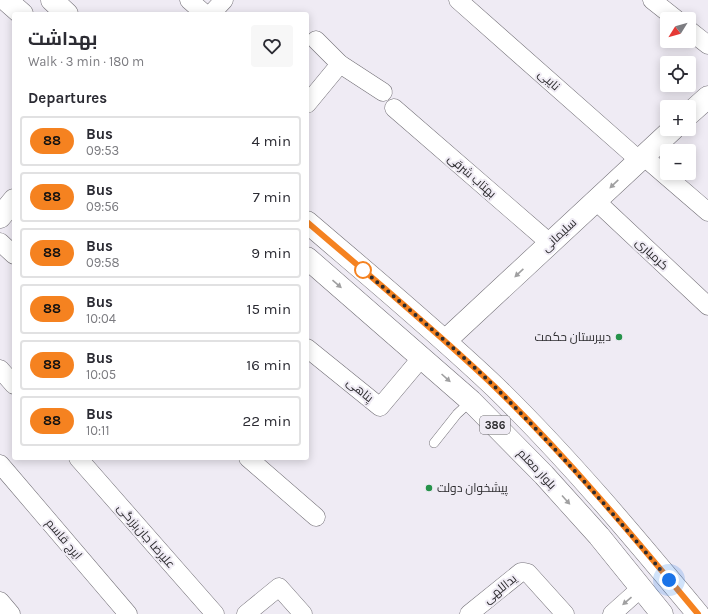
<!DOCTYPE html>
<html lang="en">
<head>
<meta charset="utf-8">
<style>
  :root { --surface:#fff; --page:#f7f7f7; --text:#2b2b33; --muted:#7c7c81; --line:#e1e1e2 }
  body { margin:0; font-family:Karla,Cairo,sans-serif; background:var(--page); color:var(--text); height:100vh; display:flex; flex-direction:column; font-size:15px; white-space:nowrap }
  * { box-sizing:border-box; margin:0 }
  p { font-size:13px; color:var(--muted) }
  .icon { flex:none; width:22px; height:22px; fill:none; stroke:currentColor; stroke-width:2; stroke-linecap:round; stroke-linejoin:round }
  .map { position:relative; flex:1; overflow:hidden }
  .details { position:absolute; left:12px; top:12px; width:297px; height:448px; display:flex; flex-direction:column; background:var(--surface); border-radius:4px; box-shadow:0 2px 10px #0003 }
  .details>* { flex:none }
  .badge { padding:0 8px; border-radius:13px; font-size:14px; line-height:26px }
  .needle { width:26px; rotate:233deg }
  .buttons { position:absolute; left:660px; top:12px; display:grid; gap:8px }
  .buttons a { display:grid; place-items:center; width:36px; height:36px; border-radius:4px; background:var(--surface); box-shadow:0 2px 10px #0003; font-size:20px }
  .you { position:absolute; width:20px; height:20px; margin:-10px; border:3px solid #fff; border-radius:50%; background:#1a73e8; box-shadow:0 0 0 6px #1a73e833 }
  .map>.badge { position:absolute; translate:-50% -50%; box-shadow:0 0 0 2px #fff }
  h2 { padding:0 16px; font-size:15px; line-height:36px }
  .round { display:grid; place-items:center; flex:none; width:42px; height:42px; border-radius:4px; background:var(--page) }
  .summary { display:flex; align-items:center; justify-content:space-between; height:68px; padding:0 16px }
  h1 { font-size:19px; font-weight:700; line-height:30px }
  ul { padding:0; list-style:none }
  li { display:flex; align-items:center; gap:12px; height:50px; margin:0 8px 6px; padding:0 8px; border:2px solid var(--line); border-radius:4px }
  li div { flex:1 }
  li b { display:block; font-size:15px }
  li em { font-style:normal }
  li .badge { min-width:44px; font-weight:700; text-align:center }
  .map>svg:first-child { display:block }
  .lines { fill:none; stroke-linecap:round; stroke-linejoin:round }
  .lane-casing { stroke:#726f76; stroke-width:10 }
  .street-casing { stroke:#726f76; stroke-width:19 }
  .secondary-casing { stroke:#726f76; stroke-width:23 }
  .primary-casing { stroke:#726f76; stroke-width:23 }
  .lane { stroke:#fff; stroke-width:9 }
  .street { stroke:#fff; stroke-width:18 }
  .secondary { stroke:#fff; stroke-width:22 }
  .primary { stroke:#fff; stroke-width:22 }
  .oneway { fill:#a0a0a1 }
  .line-casing { stroke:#fff; stroke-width:9 }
  .line { stroke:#f58220; stroke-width:6 }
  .walk { stroke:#2c2b2e; stroke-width:4; stroke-dasharray:0 7.2 }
  .stop-dot { fill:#fff; stroke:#f58220; stroke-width:2 }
  .poi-dot { fill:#26924a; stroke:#efebf4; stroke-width:1.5 }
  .labels { text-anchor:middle; stroke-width:4; stroke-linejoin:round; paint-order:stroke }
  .shield { fill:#efebf4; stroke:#666569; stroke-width:1 }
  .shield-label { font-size:11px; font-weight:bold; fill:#2c2b2e }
  .street-label { font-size:12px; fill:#2c2b2e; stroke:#efebf4 }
  .poi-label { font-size:12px; fill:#2c2b2e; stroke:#efebf4; text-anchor:end }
</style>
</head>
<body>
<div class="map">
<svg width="708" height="614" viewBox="0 0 708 614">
  <rect width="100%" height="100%" fill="#efebf4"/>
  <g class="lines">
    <g class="lane-casing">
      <polyline id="lane" points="434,443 457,414 471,401"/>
    </g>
    <g class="street-casing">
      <g id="street">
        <polyline points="189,0 205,14"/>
        <polyline points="458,0 639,160"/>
        <polyline points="652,0 676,19"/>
        <polyline points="211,14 224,0"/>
        <polyline points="689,30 708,45"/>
        <polyline points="316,40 340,64 383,92"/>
        <polyline points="307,104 340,64"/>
        <polyline points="394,108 551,244"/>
        <polyline points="643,156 708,212"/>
        <polyline points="596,201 708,306"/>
        <polyline points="0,242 14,255"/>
        <polyline points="307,348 380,407 422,357"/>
        <polyline points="0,369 14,385"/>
        <polyline points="78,458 215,614"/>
        <polyline points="248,458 316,517"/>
        <polyline points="0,464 128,614"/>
        <polyline points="0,601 11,614"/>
        <polyline points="246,614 279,587 303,614"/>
        <polyline points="469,614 521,572 524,572 528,573 565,614"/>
        <polyline points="612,614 641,588"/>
      </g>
    </g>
    <g class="secondary-casing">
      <g id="secondary">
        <polyline points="689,114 708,97"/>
        <polyline points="0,217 14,200"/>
        <polyline points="445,341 673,129"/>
      </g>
    </g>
    <g class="primary-casing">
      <g id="primary">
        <polyline points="6,0 22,14"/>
        <polyline points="52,0 67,14"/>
        <path d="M307,222C370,276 435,330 495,387C568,458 633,536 698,614"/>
        <polyline points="307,258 471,401 544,475 599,536 662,614"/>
      </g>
    </g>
    <use href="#lane" class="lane"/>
    <use href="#street" class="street"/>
    <use href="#secondary" class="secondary"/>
    <use href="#primary" class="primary"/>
  </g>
  <defs><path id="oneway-solid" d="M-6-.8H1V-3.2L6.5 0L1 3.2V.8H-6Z"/></defs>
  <g class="oneway">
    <use href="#oneway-solid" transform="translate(614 184) rotate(136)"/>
    <use href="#oneway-solid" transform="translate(519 273) rotate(137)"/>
    <use href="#oneway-solid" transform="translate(337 284) rotate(41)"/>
    <use href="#oneway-solid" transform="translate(446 378) rotate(42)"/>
    <use href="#oneway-solid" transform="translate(566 500) rotate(48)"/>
    <use href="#oneway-solid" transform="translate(627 601) rotate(139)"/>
  </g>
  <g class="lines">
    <g class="line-casing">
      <path id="line" d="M307,222C370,276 435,330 495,387C568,458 633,536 698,614"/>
    </g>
    <use href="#line" class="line"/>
    <path class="walk" d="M363,270L362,269C407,308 453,346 496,388C557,449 614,514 669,580"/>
  </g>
  <circle class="stop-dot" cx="363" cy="270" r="8"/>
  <g class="poi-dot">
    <circle cx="619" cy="337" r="4"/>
    <circle cx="429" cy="488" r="4"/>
  </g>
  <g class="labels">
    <rect class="shield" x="480" y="416" width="30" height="18" rx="3"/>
    <g class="shield-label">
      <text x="495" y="429">386</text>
    </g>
    <g class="street-label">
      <text transform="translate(549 80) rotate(42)" y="4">نایبی</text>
      <text transform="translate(472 176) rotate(41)" y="4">بهتاب شرقی</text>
      <text transform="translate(559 235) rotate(-43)" y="4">سلیمانی</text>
      <text transform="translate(652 254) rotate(43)" y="4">کرمیاری</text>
      <text transform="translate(360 390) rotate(39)" y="4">پناهی</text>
      <text transform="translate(537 469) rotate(47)" y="4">بلوار معلم</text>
      <text transform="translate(146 536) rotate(49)" y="4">علیرضا جان‌بزرگی</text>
      <text transform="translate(64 539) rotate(50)" y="4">ایرج قاسم</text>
      <text transform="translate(500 589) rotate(-39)" y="4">یداللهی</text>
    </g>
    <g class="poi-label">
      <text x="611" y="341">دبیرستان حکمت</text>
      <text x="437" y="492" text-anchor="start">پیشخوان دولت</text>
    </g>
  </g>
</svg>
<div class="buttons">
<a><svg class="needle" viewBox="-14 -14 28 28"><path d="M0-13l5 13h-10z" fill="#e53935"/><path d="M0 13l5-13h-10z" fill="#7c7c81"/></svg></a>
<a><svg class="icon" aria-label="locate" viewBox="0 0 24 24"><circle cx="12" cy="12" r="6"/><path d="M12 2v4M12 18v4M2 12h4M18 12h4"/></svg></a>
<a>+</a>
<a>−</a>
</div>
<div class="you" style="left:669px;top:580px"></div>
<section class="details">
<div class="summary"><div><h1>بهداشت</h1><p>Walk · 3 min · 180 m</p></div><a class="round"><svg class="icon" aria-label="heart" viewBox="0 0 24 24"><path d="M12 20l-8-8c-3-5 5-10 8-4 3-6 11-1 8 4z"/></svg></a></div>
<h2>Departures</h2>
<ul>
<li><span class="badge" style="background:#f58220;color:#111">88</span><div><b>Bus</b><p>09:53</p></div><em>4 min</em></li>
<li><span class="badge" style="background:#f58220;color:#111">88</span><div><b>Bus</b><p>09:56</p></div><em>7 min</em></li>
<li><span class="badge" style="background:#f58220;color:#111">88</span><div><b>Bus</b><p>09:58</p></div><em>9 min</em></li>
<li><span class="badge" style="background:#f58220;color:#111">88</span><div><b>Bus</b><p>10:04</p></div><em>15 min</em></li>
<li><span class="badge" style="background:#f58220;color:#111">88</span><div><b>Bus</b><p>10:05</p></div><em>16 min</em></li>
<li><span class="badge" style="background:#f58220;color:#111">88</span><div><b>Bus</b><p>10:11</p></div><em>22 min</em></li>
</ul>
</section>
</div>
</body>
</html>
